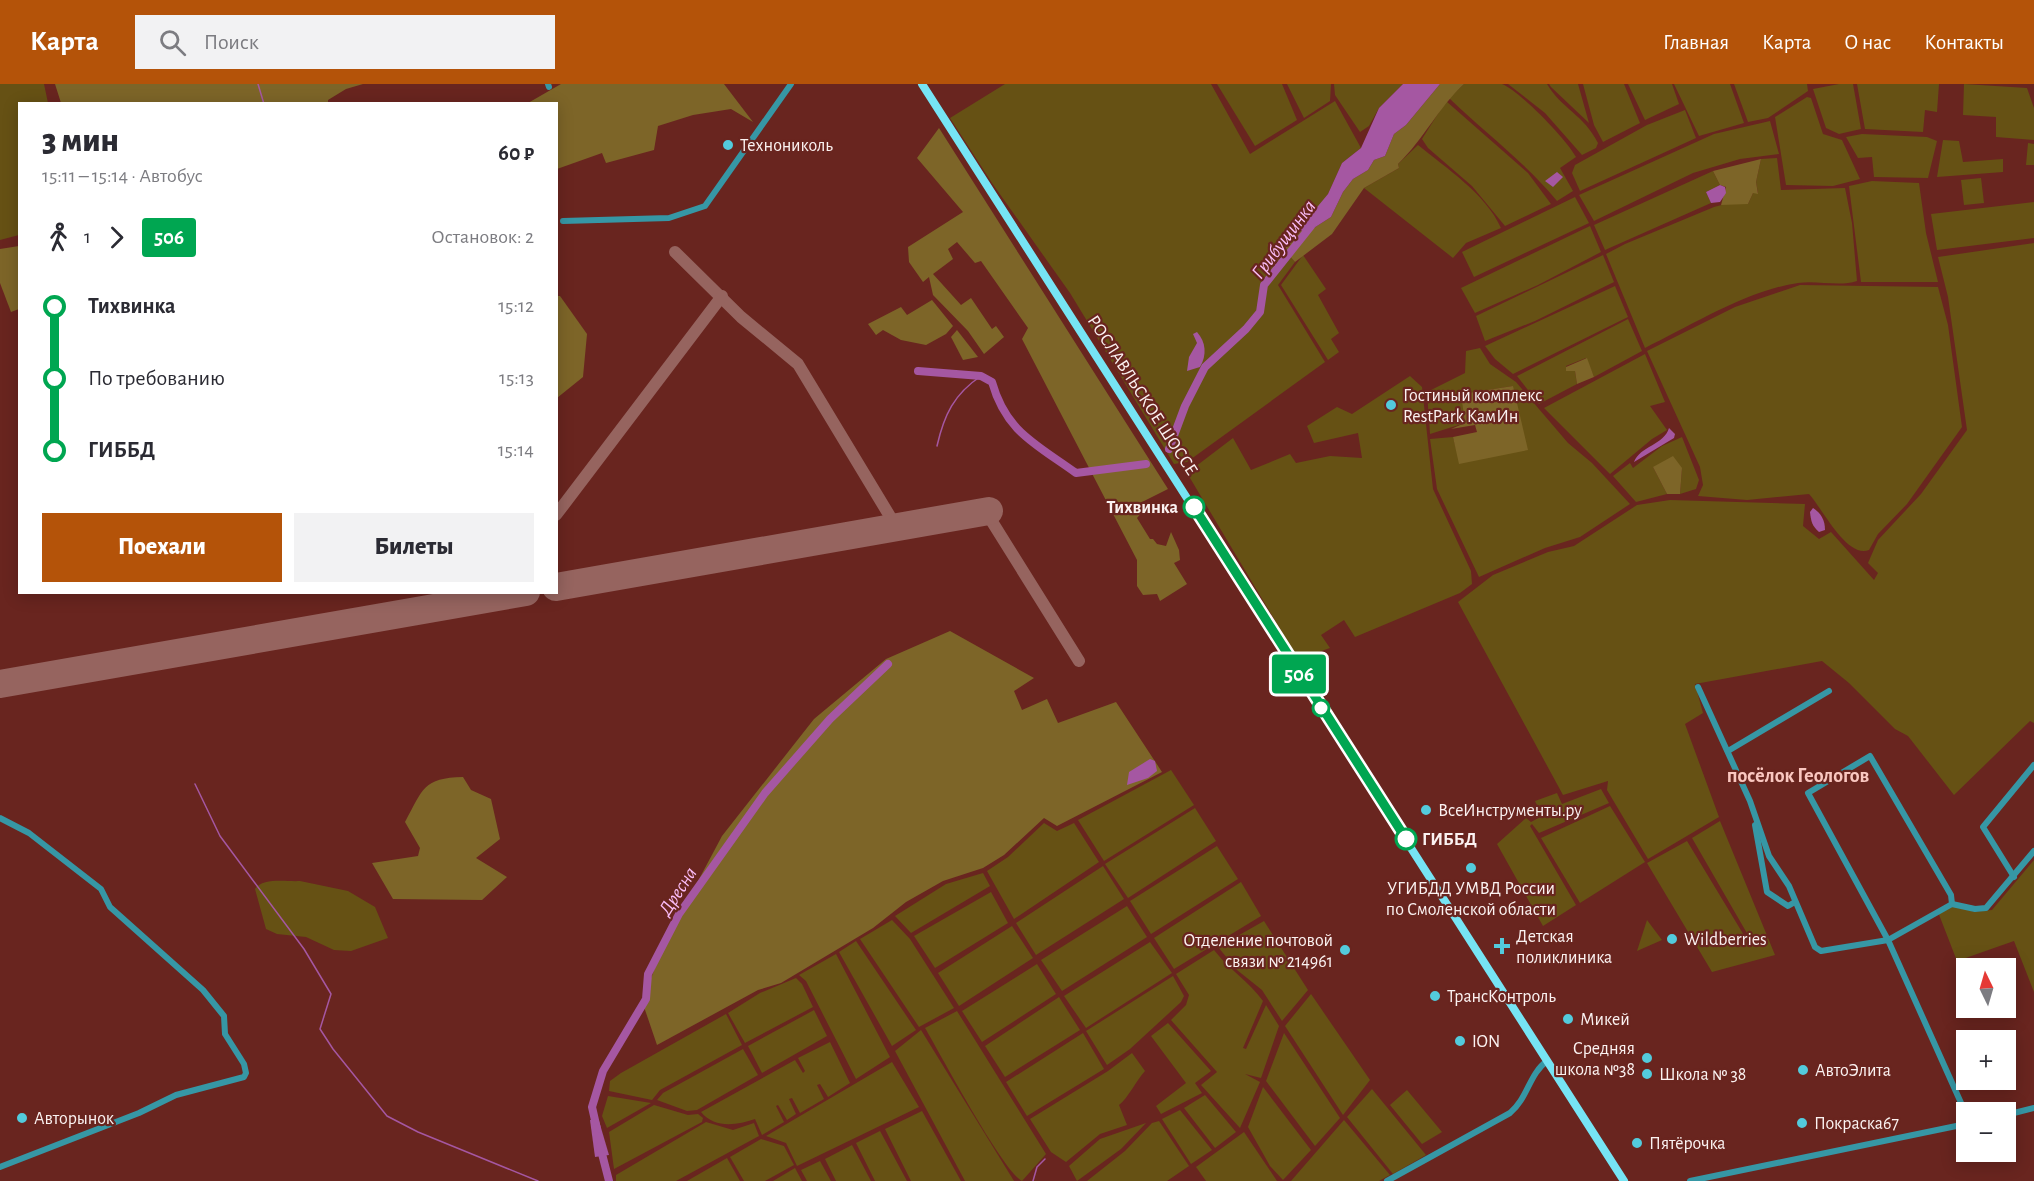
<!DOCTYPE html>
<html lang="ru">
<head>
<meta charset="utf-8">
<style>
  :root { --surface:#fff; --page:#f2f2f3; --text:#2b2b33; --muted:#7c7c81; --accent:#b45309 }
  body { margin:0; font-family:"Alegreya Sans",sans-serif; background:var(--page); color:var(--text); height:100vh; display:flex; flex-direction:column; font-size:22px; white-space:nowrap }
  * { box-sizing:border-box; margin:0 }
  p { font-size:20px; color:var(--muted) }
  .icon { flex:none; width:33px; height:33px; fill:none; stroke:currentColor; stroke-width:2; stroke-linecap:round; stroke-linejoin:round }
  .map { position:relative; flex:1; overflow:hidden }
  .sheet { position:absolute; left:18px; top:18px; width:540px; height:492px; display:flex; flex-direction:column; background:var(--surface); border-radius:0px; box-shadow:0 3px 15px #0003 }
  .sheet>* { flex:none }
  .badge { padding:0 12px; border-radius:4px; font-size:21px; line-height:39px }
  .needle { width:39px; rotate:355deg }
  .controls { position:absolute; left:1956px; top:874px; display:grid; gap:12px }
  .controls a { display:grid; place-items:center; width:60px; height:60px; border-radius:0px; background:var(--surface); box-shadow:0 3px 15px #0003; font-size:30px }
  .map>.badge { position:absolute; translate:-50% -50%; box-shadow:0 0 0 3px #fff }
  .legs { display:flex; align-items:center; gap:9px; height:66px; padding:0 24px; font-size:20px }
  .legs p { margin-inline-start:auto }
  .overview { display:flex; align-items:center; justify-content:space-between; height:102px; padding:0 24px }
  h1 { font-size:33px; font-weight:800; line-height:45px }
  .primary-button { display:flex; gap:12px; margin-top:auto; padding:12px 24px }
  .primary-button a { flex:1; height:69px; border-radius:0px; background:var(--accent); color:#fff; font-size:24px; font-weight:800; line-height:69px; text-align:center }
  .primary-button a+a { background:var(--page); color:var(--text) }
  ul { padding:0 24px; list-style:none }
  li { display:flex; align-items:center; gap:21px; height:72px; font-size:22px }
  li i { display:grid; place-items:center; width:9px; height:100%; margin:0 8px; background:currentColor }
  li i::after { content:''; width:15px; height:15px; margin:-8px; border:4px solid; border-radius:50%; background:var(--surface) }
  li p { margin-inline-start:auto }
  li:first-child i { background:linear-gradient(#0000 50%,currentColor 0) }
  li:last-child i { background:linear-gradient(currentColor 50%,#0000 0) }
  header { display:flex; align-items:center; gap:36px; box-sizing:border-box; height:84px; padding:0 30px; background:var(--accent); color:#fff }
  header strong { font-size:28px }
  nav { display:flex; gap:33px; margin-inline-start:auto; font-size:21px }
  .search { width:420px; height:54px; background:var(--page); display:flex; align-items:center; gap:15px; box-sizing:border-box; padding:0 21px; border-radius:0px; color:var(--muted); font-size:22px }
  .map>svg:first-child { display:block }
  .green { fill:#665114 }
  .forest { fill:#7d6528 }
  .water { fill:#a557a2 }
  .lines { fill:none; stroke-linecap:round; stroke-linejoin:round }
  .stream { stroke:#a557a2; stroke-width:1.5 }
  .river { stroke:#a557a2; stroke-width:8 }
  .taxiway { stroke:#96645f; stroke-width:12 }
  .runway { stroke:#96645f; stroke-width:28 }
  .minor { stroke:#3697a5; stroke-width:6 }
  .major { stroke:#76e4f4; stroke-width:8 }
  .line-1-casing { stroke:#fff; stroke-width:14 }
  .line-1 { stroke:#00a651; stroke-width:9 }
  .poi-dot { fill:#53cbdc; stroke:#69251f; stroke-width:2 }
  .stop-1-dot { fill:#fff; stroke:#00a651; stroke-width:3 }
  .labels { text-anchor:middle; stroke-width:4.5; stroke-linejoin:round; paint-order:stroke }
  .poi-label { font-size:18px; fill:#fbf2f1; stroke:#69251f; text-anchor:start }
  .street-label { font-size:18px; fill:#fbf2f1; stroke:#69251f }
  .stop-label { font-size:18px; font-weight:bold; fill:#fbf2f1; stroke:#69251f; text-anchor:end }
  .water-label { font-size:20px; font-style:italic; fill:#fabcf7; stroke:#69251f }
  .neighbourhood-label { font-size:20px; font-weight:bold; fill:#fac7c0; stroke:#69251f }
</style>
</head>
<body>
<header>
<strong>Карта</strong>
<div class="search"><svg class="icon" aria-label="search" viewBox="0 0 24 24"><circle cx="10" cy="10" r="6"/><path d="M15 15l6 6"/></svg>Поиск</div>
<nav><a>Главная</a><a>Карта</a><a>О нас</a><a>Контакты</a></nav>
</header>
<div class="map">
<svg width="2034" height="1097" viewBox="0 0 2034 1097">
  <rect width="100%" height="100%" fill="#69251f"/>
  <g class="green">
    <polygon points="0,0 44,0 48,19 20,20 19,151 0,156"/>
    <polygon points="1005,0 1211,0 1250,70 1335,17 1361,64 1342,79 1328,110 1321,120 1299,145 1279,160 1295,178 1278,201 1325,278 1187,378 1174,380 1070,209 992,99 950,34"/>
    <polygon points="1217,0 1282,0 1297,36 1255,62"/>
    <polygon points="1287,0 1331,0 1330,17 1304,34"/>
    <polygon points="1334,0 1403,0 1379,24 1369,42 1360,48 1335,11"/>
    <path d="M1464,0C1475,0 1492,0 1502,0C1520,7 1567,56 1576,73L1560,84L1573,107L1557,117C1525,78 1485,49 1449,14Z"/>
    <path d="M1508,0H1547C1561,24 1584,31 1598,59L1596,64L1582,71L1545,29Z"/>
    <polygon points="1549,0 1578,0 1589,39 1551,3"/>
    <polygon points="1583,0 1624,0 1640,39 1603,58 1594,41"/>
    <polygon points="1628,0 1672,0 1679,20 1645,36"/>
    <polygon points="1674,0 1730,0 1744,39 1699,52"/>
    <polygon points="1734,0 1807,0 1808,7 1768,34 1748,38"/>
    <polygon points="1839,0 1853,0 1861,45 1839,50 1826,44 1813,5"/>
    <polygon points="1857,0 1939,0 1937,28 1925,26 1923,48 1865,45"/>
    <polygon points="1964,0 2027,4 2034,24 2034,56 1996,53 1996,33 1963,31"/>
    <polygon points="1807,13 1811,14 1823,50 1842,56 1860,95 1833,102 1786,101 1775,33"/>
    <polygon points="1446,17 1528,89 1551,120 1505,142 1472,102 1428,64 1422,55"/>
    <polygon points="1685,26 1696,54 1580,107 1572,89 1575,81 1647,41"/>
    <polygon points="1770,37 1779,70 1740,75 1693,89 1594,137 1579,111 1714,50"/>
    <polygon points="1862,50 1927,53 1937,57 1928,94 1874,93 1872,73 1858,74 1846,53"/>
    <polygon points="1943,56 1959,57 1963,78 2003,75 2003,88 1937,93"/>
    <polygon points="2028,59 2034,60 2034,81 2026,81"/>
    <path d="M1418,61C1446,84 1486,110 1501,144L1466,159L1453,174L1364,104L1399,84L1398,80Z"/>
    <path d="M1777,74L1781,106L1845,104L1852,139L1857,197C1839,203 1817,196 1798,199C1748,206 1690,242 1645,264L1606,170L1625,160L1714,123L1729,119L1748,120L1753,109H1758L1756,98L1761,75Z"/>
    <polygon points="1713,87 1720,101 1706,108 1711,119 1605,166 1594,141"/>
    <polygon points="1981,94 1984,119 1964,121 1961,96"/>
    <polygon points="1872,97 1919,99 1926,149 1938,198 1861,198 1849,102"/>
    <polygon points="1575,113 1589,139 1474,193 1462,168"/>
    <polygon points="2034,118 2034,154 1937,166 1931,130"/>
    <polygon points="1590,142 1601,168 1538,201 1475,229 1461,204"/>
    <polygon points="2034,159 2034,639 2030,637 1954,711 1908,652 1895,645 1849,599 1822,577 1695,600 1703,629 1685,640 1719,733 1648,775 1607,706 1608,697 1563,711 1458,518 1493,491 1548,468 1574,462 1637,421 1670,416 1805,420 1803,442 1819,455 1831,448 1874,496 1878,489 1868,479 1878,456 1921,410 1967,346 1948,213 1938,173"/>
    <polygon points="1303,171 1326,205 1318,211 1339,249 1331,255 1339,268 1328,276 1281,201"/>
    <polygon points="1603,171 1614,198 1535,237 1485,257 1476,232"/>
    <path d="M1800,201L1938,203L1948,241L1962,343L1907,420L1878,450L1869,466C1847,475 1822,424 1809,410L1747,416L1698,412L1703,401L1700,383L1647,267L1735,223Z"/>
    <polygon points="1615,202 1628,233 1513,290 1495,275 1485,262"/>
    <polygon points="1628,235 1642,267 1594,293 1586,274 1566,282 1567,287 1575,287 1577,300 1539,320 1517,292"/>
    <polygon points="1480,264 1490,280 1516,298 1568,359 1592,379 1630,420 1580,453 1545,464 1479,493 1437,405 1430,355 1453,353 1460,379 1513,302 1462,310 1465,339 1430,350 1427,308 1465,289 1466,267"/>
    <polygon points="1645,270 1665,318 1650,322 1667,346 1652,355 1610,390 1544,324"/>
    <polygon points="1410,292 1422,303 1433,405 1471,487 1472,500 1460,509 1355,553 1344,536 1321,551 1330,564 1298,575 1187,389 1233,354 1251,386 1290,370 1296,379 1330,372 1362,374 1358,349 1314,359 1307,342 1337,323 1352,330"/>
    <polygon points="1682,353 1699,396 1696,405 1680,410 1682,384 1653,383 1667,410 1636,418 1613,392 1630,379 1633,384 1662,362"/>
    <polygon points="1171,686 1194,721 1104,777 1078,736"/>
    <polygon points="1601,705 1609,719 1539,749 1532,740 1530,742 1576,821 1543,842 1497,760 1526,734 1531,738 1542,732 1535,717 1557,709 1562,720"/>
    <polygon points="1610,722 1645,778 1580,819 1541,754"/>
    <polygon points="1195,724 1216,757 1128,814 1105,780"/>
    <polygon points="1720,737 1775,871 1712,888 1647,779 1687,757 1745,853 1748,851 1692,754"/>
    <polygon points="1044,739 1057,747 1074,739 1099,778 1014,835 987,787 1008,773"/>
    <polygon points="1217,762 1238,795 1151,850 1130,817"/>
    <polygon points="2034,776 2034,908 2014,857 1957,877 1938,828 1956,821 1974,828 1992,826"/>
    <polygon points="1103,782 1124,815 1036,871 1016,839"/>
    <polygon points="983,789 990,802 911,849 895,832 946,800"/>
    <path d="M300,797L348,807L375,823L388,854L351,867L334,866L306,853L277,850L266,845L255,805C263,793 287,798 300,797Z"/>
    <polygon points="1241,798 1261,832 1174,885 1154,854"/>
    <polygon points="991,808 1008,839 935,884 914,852"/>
    <polygon points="1127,822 1147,853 1062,907 1041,876"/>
    <polygon points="892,836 910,855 954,924 919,943 860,855"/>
    <polygon points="1647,836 1662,856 1637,867"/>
    <polygon points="1264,837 1308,906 1282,937 1262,906 1237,886 1218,863"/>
    <polygon points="1012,842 1033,874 959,922 938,889"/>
    <polygon points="856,857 916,946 892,962 839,868"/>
    <polygon points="1150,858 1172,889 1086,944 1064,912"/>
    <path d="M1214,866C1230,887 1248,896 1263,917L1243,964L1246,965L1266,921L1279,942L1261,994L1245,990L1260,998L1240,1044L1201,1001L1217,988L1171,936L1186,921L1189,911L1176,890Z"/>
    <polygon points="836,870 890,973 856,995 806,897 799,891"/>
    <polygon points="1037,880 1056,910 982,958 962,927"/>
    <polygon points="1173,892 1184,912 1181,918 1130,965 1107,981 1086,947"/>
    <polygon points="796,894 802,900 813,923 745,959 728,929 760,909"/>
    <polygon points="1311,910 1370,996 1343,1031 1285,942"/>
    <polygon points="1059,913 1080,946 1005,993 985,962"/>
    <polygon points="814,926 827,952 762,989 748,962"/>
    <path d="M957,927L1046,1070L1022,1097C1002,1086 941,971 925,944Z"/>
    <polygon points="726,930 742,961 660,1006 652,1016 609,1007 610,997 621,989"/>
    <polygon points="1168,939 1211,987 1195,999 1202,1009 1161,1030 1156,1022 1186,999 1151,952"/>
    <polygon points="921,946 1014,1097 965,1097 895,967"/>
    <polygon points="1083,949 1104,985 1027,1032 1006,998"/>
    <polygon points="1284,949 1340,1034 1315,1062 1266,997"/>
    <path d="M830,958L850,999L828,1013L820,1000L817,1001L824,1015L800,1029L792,1014L789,1015L796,1030L787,1036L778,1021L776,1022L784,1038L762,1051L755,1035C737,1041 715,1045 701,1028L795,976L803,989L805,987L798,974Z"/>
    <polygon points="743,965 758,991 697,1026 687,1027 657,1016 663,1009"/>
    <path d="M1132,969L1145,987C1136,997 1128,1014 1119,1021L1127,1041L1100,1050L1066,1078L1051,1068L1030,1035L1108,987Z"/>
    <polygon points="892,978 919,1023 797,1082 786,1059 766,1052"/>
    <polygon points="1263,1003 1311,1066 1283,1096 1270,1082 1248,1043"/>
    <polygon points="1372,1005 1426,1071 1393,1090 1347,1033"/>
    <polygon points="1407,1006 1442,1048 1422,1060 1390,1021"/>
    <polygon points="1205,1011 1236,1048 1215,1064 1184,1024"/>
    <polygon points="608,1012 651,1019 607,1044 602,1032"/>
    <polygon points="654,1021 688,1031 698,1030 703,1034 702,1038 614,1085 609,1048"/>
    <polygon points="1180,1026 1212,1066 1191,1080 1162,1035"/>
    <polygon points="922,1027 961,1097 911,1097 885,1045"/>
    <polygon points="1344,1036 1390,1091 1379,1097 1291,1097"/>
    <polygon points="1159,1037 1189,1082 1167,1097 1087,1097 1125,1067 1152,1039"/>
    <polygon points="706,1038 733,1046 754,1039 759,1052 676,1097 616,1097 616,1091"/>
    <polygon points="1146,1039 1121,1065 1077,1097 1069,1082 1100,1055"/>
    <polygon points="880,1047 907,1097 875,1097 856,1059"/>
    <polygon points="1244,1048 1277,1097 1206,1097 1196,1083"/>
    <polygon points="761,1055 784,1062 794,1081 765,1097 744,1097 730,1073"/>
    <polygon points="852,1061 871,1097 836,1097 825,1075"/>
    <polygon points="727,1074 740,1097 687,1097"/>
    <polygon points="820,1077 831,1097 807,1097 801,1086"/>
    <polygon points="795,1084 802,1097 773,1097"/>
  </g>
  <g class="forest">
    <polygon points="55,0 363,0 346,5 328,16 328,20 61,19"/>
    <polygon points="561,0 724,0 753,38 731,25 693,31 658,42 654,66 606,79 602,69 557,85 556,20 528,19"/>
    <path d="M1440,0H1464C1438,24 1424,55 1398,80L1399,84L1364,104L1332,150L1295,178L1279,160L1299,145L1306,149L1331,133L1343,108L1353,95L1368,86L1374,76L1385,72L1394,50L1406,41Z"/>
    <polygon points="939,44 1168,405 1138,420 1142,428 1137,434 1150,455 1153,455 1157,460 1166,462 1171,448 1179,466 1180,476 1174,479 1187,500 1160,517 1157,510 1143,511 1137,502 1137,476 1022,255 1028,244 981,177 975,179 957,158 948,165 953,175 933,190 961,221 971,214 992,245 996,242 1004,253 984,270 968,247 933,211 929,193 923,198 909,178 908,163 963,128 917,74"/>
    <polygon points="1761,75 1756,98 1758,110 1753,109 1748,120 1721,121 1726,103 1720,101 1713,87"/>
    <polygon points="19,162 19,225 11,228 0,199 0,165"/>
    <polygon points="557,212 560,212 587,250 583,293 557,314"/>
    <polygon points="932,216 953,242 946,250 926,261 901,256 883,246 876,251 868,240 901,223 907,231"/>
    <polygon points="957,246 978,273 963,276 951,253"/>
    <polygon points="1587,274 1594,293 1577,300 1575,287 1566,287 1566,283"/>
    <polygon points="1513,302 1528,366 1459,380 1453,353 1477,348 1475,341 1451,345 1465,339 1461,310"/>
    <polygon points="1673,372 1682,384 1680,410 1667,410 1653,383"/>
    <polygon points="950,547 1034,594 1014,607 1022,626 1047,615 1058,639 1116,618 1162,688 1057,742 1044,734 1004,771 983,784 943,797 906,818 873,844 781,899 758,906 657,961 642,917 664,861 722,752 814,635 886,575"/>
    <path d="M463,693L471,706L491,715L500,755L476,774L507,793L482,816L393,815L372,779L418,772L420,764L405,738C423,705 423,694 463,693Z"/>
  </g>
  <g class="water">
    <polygon points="1403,0 1440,0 1406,41 1394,50 1385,72 1374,76 1368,86 1353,95 1343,108 1331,133 1306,149 1299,145 1328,110 1342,79 1361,64 1379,24"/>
    <polygon points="1557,88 1563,93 1553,103 1545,97"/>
    <polygon points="1720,101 1725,103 1726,109 1720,118 1711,119 1706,108"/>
    <path d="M1197,248C1206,258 1207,271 1200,283L1187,287L1189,273L1197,259L1193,250Z"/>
    <path d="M1669,344L1675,350L1674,354L1634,378C1640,362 1664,361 1669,344Z"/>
    <path d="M1813,424C1821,429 1825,436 1825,446L1819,448C1812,442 1811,437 1810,428Z"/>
    <polygon points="1150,675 1155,677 1157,687 1148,694 1127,701 1129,688"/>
    <polygon points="590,1036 599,1037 609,1071 595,1073"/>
  </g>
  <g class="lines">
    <g class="stream">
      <polyline points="258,0 264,20"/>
      <path d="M937,362C944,331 954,310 981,292"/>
      <polyline points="195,700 220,752 304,865 331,910 320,945 333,965 387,1032 418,1048 538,1097"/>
      <polyline points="1033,1097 1037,1083 1045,1075"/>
    </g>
    <g class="river">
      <path d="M918,287L981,292L992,298C1006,348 1036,360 1076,389L1146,380"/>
      <polyline points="1169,365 1185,322 1205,283 1246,245 1260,228 1264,201 1311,142"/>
      <polyline points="597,1045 592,1023 603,987 646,915 648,890 679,830 765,709 830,635 888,580"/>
      <polyline points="600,1062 609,1097"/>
    </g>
    <g class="taxiway">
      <polyline points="675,168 741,233 798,280 897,444"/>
      <polyline points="986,428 1079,577"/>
      <polyline points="556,431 722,212"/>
      <polyline points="495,514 499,508"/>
    </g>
    <g class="runway">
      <polyline points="556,503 989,427"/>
      <polyline points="0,600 526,508"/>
    </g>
    <g class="minor">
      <polyline points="548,0 549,3"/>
      <polyline points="563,137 669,134 705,122 791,0"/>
      <polyline points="1698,603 1750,717 1769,772 1789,802 1815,863 1821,867 1888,856 1952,820 1951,811 1870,672 1808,709 1888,856 1966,1030"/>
      <polyline points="1728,667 1829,607"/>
      <polyline points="0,734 29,749 101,805 110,823 203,906 224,932 225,950 244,980 246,989 244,993 176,1011 139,1029 0,1083"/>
      <polyline points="1755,741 1767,808 1788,822 1795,818"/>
      <polyline points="2014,793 1983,743 2034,681"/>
      <polyline points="1952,820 1975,825 1986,824 2034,767"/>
      <polyline points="2006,1031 2034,1024"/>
      <path d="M1387,1097L1510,1029C1528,1014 1529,990 1547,977"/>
      <polyline points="1690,1097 1966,1040"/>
    </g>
    <polyline class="major" points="922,0 1624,1097"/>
  </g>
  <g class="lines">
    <g class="line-1-casing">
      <polyline id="line-1" points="1194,423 1406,755"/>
    </g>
    <use href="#line-1" class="line-1"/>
  </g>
  <g class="poi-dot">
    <circle cx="728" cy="61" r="6"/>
    <circle cx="1391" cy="321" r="6"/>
    <circle cx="1426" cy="726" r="6"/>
    <circle cx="1471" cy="784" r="6"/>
    <circle cx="1672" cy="855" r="6"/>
    <path d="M1499 853h6v6h6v6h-6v6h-6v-6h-6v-6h6z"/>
    <circle cx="1345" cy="866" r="6"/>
    <circle cx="1435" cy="912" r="6"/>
    <circle cx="1568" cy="935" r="6"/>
    <circle cx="1460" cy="957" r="6"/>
    <circle cx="1647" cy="974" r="6"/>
    <circle cx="1803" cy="986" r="6"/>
    <circle cx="1647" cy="990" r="6"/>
    <circle cx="22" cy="1034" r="6"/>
    <circle cx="1802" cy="1039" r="6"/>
    <circle cx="1637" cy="1059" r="6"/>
  </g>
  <g class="stop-1-dot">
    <circle cx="1194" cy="423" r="10"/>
    <circle cx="1321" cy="624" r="8"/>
    <circle cx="1406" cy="755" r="10"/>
  </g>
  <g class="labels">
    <g class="poi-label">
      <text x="740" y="67">Технониколь</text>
      <text x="1403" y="317">Гостиный комплекс<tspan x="1403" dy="21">RestPark КамИн</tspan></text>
      <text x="1438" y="732">ВсеИнструменты.ру</text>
      <text x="1471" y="810" text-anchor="middle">УГИБДД УМВД России<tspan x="1471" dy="21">по Смоленской области</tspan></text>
      <text x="1516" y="858">Детская<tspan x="1516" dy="21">поликлиника</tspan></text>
      <text x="1684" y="861">Wildberries</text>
      <text x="1333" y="862" text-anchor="end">Отделение почтовой<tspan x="1333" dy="21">связи № 214961</tspan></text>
      <text x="1447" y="918">ТрансКонтроль</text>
      <text x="1580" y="941">Микей</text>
      <text x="1472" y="963">ION</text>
      <text x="1635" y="970" text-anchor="end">Средняя<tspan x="1635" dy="21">школа №38</tspan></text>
      <text x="1815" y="992">АвтоЭлита</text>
      <text x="1659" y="996">Школа № 38</text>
      <text x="34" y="1040">Авторынок</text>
      <text x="1814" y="1045">Покраска67</text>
      <text x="1649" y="1065">Пятёрочка</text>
    </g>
    <g class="street-label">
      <text transform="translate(1143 311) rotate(57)" y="6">РОСЛАВЛЬСКОЕ ШОССЕ</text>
    </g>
    <g class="stop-label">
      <text x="1178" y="429">Тихвинка</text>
      <text x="1422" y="761" text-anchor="start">ГИББД</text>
    </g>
    <g class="water-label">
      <text transform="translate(1283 155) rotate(-53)" y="7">Грибущинка</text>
      <text transform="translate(677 807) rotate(-57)" y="7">Дресна</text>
    </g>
    <g class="neighbourhood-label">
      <text x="1798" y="698">посёлок Геологов</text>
    </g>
  </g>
</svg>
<div class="controls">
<a><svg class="needle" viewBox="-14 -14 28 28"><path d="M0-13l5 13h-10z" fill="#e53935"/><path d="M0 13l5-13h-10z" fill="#7c7c81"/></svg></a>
<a>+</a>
<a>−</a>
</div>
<b class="badge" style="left:1299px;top:590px;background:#00a651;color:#fff">506</b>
<section class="sheet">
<div class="overview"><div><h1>3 мин</h1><p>15:11 – 15:14 · Автобус</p></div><b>60 ₽</b></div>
<div class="legs"><svg class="icon" aria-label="walk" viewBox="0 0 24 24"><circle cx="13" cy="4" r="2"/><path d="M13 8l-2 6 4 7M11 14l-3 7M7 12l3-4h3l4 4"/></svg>1<svg class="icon" aria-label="forward" viewBox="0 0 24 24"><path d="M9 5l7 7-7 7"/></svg><b class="badge" style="background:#00a651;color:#fff">506</b><p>Остановок: 2</p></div>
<ul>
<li><i style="color:#00a651"></i><b>Тихвинка</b><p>15:12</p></li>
<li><i style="color:#00a651"></i><span>По требованию</span><p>15:13</p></li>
<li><i style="color:#00a651"></i><b>ГИББД</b><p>15:14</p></li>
</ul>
<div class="primary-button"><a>Поехали</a><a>Билеты</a></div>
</section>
</div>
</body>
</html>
